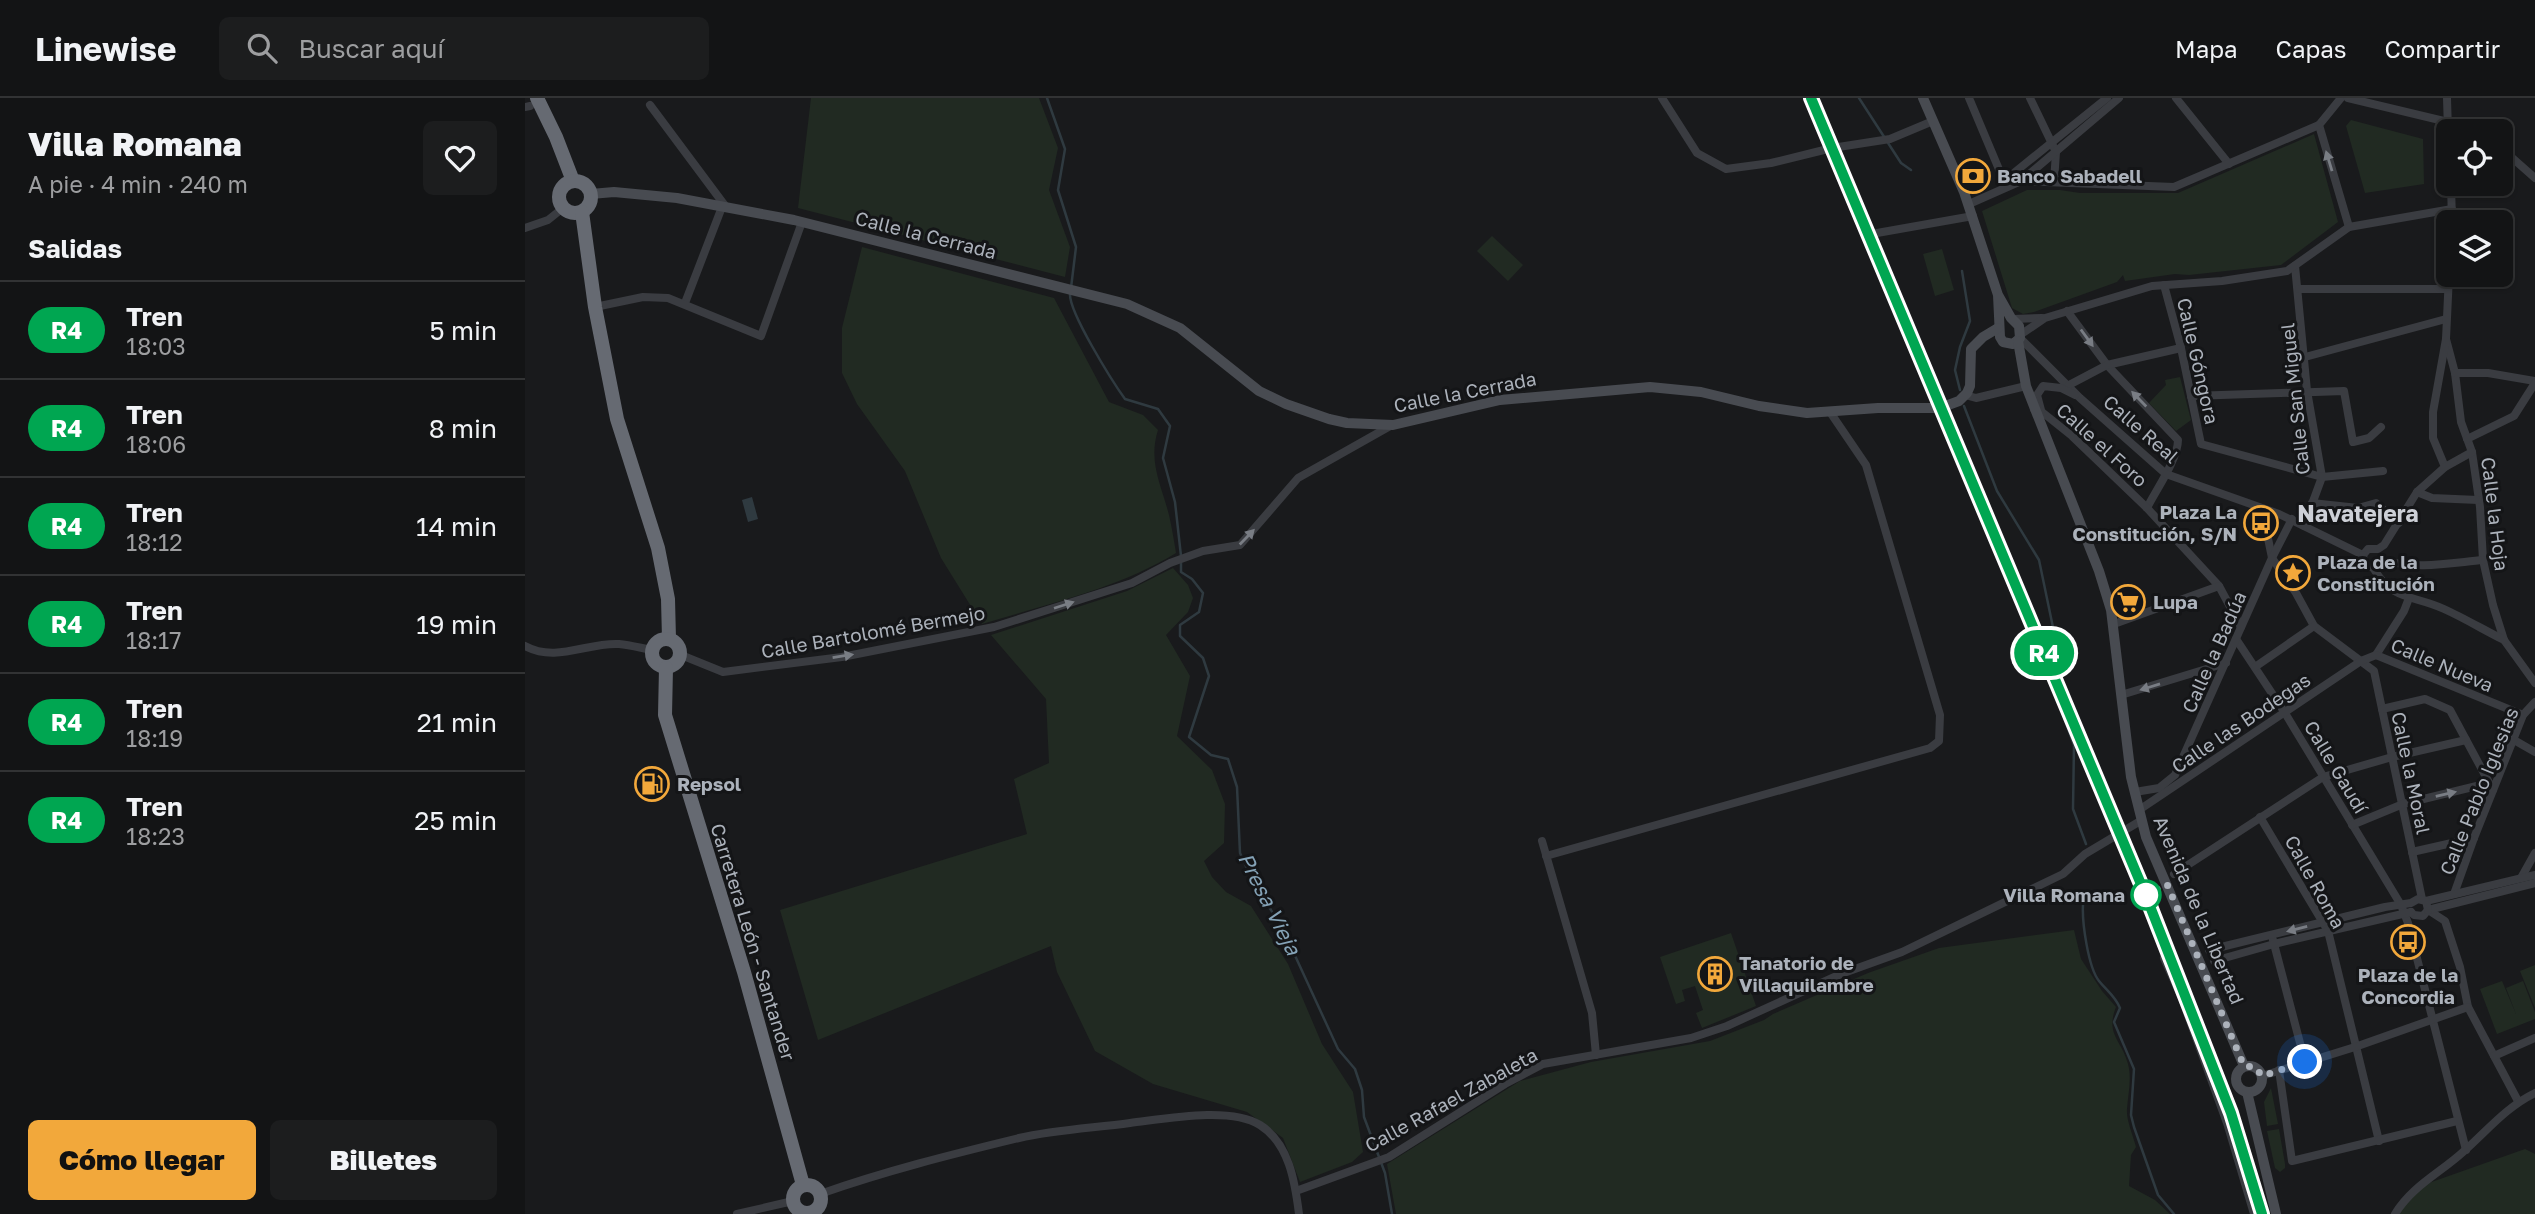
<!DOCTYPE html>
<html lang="es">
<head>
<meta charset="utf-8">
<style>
  :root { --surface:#131415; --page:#1c1d1e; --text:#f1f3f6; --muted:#9d9ea0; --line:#323334; --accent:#f2a83b }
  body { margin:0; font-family:"Golos Text",sans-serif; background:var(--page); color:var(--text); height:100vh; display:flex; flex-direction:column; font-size:26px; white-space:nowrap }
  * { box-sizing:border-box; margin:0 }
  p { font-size:23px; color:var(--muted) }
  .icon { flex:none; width:38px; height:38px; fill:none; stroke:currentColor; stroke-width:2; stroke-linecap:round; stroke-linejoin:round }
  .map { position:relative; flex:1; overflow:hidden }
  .sheet { display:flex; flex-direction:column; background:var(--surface); width:525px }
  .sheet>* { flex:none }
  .badge { padding:0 14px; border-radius:23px; font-size:24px; line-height:46px }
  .buttons { position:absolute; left:1911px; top:21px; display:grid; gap:14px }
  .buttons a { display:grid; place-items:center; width:77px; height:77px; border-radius:10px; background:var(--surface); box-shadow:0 2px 5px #0004,0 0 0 2px var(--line); font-size:35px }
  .you { position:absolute; width:35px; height:35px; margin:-18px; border:5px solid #fff; border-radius:50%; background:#1a73e8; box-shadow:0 0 0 10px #1a73e833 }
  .map>.badge { position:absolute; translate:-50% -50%; box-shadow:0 0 0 4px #fff }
  h2 { padding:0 28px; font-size:26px; line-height:63px }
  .round { display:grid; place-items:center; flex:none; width:74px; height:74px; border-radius:10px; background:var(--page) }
  .summary { display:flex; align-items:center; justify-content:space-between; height:119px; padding:0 28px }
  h1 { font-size:33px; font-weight:800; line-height:52px }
  .cta { display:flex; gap:14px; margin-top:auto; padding:14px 28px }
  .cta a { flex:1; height:80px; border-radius:10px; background:var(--accent); color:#111; font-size:28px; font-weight:800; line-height:80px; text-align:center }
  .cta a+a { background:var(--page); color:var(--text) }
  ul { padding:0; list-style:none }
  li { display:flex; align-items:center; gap:21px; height:98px; padding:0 28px; border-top:2px solid var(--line) }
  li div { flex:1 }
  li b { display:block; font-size:26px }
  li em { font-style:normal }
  li .badge { min-width:77px; font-weight:700; text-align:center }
  header { display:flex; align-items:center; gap:42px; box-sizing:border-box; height:98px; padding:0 35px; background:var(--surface); border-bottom:2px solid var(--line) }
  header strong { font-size:33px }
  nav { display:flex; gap:38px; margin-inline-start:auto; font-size:24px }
  .search { width:490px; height:63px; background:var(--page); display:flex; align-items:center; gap:18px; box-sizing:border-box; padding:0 24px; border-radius:10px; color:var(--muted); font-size:26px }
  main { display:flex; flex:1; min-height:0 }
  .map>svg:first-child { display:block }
  .green { fill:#212a22 }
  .water { fill:#2f3a40 }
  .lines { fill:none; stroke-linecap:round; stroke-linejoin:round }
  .stream { stroke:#2f3a40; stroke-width:2.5 }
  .street { stroke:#3a3c41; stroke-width:8 }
  .secondary { stroke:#484b51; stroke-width:10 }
  .highway { stroke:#666a72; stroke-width:14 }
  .rail-casing { stroke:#4d5056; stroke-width:5 }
  .rail { stroke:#141517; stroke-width:2.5; stroke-dasharray:8; stroke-linecap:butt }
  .oneway { fill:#797d84 }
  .line-casing { stroke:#fff; stroke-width:16 }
  .line { stroke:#00a651; stroke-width:10 }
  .walk { stroke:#acb2bb; stroke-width:7; stroke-dasharray:0 12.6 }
  .stop-dot { fill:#fff; stroke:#00a651; stroke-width:3.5 }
  .labels { text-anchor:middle; stroke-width:6; stroke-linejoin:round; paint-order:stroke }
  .poi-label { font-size:19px; font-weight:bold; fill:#acb2bb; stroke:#141517; text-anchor:start }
  .street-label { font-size:19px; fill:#acb2bb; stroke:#141517 }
  .stop-label { font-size:19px; font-weight:bold; fill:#acb2bb; stroke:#141517; text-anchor:end }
  .water-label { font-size:21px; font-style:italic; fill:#84a2b6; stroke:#141517 }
  .quarter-label { font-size:23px; font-weight:bold; fill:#cdd0d7; stroke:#141517 }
</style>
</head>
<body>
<header>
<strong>Linewise</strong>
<div class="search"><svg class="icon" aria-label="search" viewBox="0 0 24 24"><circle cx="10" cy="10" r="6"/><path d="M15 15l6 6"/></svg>Buscar aquí</div>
<nav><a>Mapa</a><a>Capas</a><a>Compartir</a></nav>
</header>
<main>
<section class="sheet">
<div class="summary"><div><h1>Villa Romana</h1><p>A pie · 4 min · 240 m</p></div><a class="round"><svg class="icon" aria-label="heart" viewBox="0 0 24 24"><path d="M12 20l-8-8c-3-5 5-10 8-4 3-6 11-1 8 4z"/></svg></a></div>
<h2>Salidas</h2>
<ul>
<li><span class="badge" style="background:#00a651;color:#fff">R4</span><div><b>Tren</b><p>18:03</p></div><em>5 min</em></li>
<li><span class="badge" style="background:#00a651;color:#fff">R4</span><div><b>Tren</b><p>18:06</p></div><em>8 min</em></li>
<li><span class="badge" style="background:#00a651;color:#fff">R4</span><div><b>Tren</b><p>18:12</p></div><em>14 min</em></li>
<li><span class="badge" style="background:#00a651;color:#fff">R4</span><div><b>Tren</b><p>18:17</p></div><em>19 min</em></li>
<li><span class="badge" style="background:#00a651;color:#fff">R4</span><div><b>Tren</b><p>18:19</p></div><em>21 min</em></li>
<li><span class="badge" style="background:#00a651;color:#fff">R4</span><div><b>Tren</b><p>18:23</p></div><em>25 min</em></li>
</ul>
<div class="cta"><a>Cómo llegar</a><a>Billetes</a></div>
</section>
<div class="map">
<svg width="2010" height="1116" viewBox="0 0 2010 1116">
  <rect width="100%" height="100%" fill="#191a1c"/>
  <g class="green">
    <polygon points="286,0 514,0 533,50 524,92 545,149 540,179 273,110"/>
    <polygon points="1826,22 1898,41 1899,86 1840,95 1821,28"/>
    <polygon points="1789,36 1813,124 1756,167 1664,177 1650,176 1600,183 1598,177 1592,184 1509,214 1498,216 1487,210 1457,113 1502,92 1535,92 1555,95 1653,95"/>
    <polygon points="967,138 998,167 983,183 952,153"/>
    <path d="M337,149L529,200L584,304L618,317L633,332C623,364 636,386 644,417C647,430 649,443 651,455C592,491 522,506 457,526L416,460L380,373L332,306L317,275V230Z"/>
    <polygon points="1417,151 1429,192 1410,198 1398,156"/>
    <polygon points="1655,279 1666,322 1651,333 1624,305 1641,287 1640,282"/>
    <polygon points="648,470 663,487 668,500 663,514 641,537 665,578 652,638 687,672 700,706 699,745 679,763 687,779 701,794 726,808 763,866 797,946 828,994 838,1054 827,1064 775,1084 758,1040 722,1014 628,986 570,953 532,874 526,848 293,942 255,812 502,736 489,681 524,665 521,601 466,537 602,493"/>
    <path d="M1549,832L1556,861L1577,893L1591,909C1580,937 1597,942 1603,966C1607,981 1603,996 1602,1011C1601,1022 1608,1037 1611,1049L1606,1057L1604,1088L1630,1102L1645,1116H871L862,1066L995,983L1066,964L1185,943L1239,922L1248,916L1343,875L1414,850Z"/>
    <polygon points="1206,835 1231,908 1177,930 1171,915 1178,912 1170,888 1157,892 1160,903 1151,906 1135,859"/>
    <polygon points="2010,867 2010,910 1995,873"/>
    <polygon points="1977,883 1991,916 1981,890 1998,883 2010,914 2010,921 1972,936 1955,891"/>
    <polygon points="1746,990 1753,1026 1742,1028 1739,1004"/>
    <polygon points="1754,1031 1760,1066 1760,1070 1755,1074 1750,1070 1742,1033"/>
    <polygon points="2000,1051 2010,1056 2010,1116 1874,1116 1879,1108 1901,1086"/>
  </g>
  <polygon class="water" points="227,399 233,421 223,424 217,402"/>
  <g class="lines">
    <g class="stream">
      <polyline points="522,0 540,51 533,92 551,149 546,190"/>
      <polyline points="1334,0 1376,65 1386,72"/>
      <path d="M545,196C544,214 587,283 600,301L633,311L645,328L638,360L650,404L656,458"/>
      <polyline points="1435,292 1430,272 1435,249 1445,223 1437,173"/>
      <polyline points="1439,308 1472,393 1514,462 1530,539"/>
      <polyline points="656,465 656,474 667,481 678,495 674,514 655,527 655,538 678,560 684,578 664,639 686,657 703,661 712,689 715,755 730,788 746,812 761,838 813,951 830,971 837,992 839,1019 860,1075 867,1116"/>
      <polyline points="1534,606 1549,647 1548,711 1561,746"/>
      <path d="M1558,807C1557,824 1563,869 1574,883C1582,893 1590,898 1595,910L1589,924L1609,971L1606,1017L1609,1029L1633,1097L1649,1116"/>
    </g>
    <g class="street">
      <polyline points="1137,0 1172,55 1201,71 1246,65 1307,50 1365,41 1408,23"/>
      <polyline points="1444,0 1481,88"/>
      <polyline points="1505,0 1531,54 1529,84"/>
      <polyline points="1651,0 1704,66"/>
      <polyline points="1816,0 1794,27 1824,129"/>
      <polyline points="1823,0 1923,24 1943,33"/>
      <polyline points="1922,0 1923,33"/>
      <polyline points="125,7 201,109"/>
      <polyline points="0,9 5,8"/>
      <polyline points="1976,50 2010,80"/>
      <polyline points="1496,83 1649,89 1794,27"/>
      <polyline points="1926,86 1927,124"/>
      <polyline points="1481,88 1490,74 1582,0"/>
      <polyline points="1444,106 1496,83 1594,0"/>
      <polyline points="0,130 23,122 38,110"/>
      <polyline points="1352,135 1448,118"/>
      <polyline points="1770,168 1782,293 1797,379 1779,428"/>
      <polyline points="1639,187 1656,250 1676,346 1797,379 1858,373"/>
      <polyline points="1774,191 1923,191"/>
      <polyline points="160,205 197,109"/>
      <polyline points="70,209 118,199 143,200 236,238 277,124"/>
      <path d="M1542,213L1582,267L1653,342C1653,361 1631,392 1622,410"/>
      <polyline points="1488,221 1517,220"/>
      <polyline points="1495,237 1520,220 1627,188 1697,183 1762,173 1824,129 1927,111"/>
      <polyline points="1495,240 1555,300 1641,376 1754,416 1838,457"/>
      <polyline points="1921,241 1930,275 1936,324 1947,354 1955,409 1958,462 1968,507 1979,542 2010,585"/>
      <polyline points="1780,259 1921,221"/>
      <polyline points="1930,275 1963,275 2010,283"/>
      <polyline points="1544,287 1582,267 1656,250"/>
      <polyline points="1440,297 1451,300 1501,288"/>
      <polyline points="1666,298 1819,293 1828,344 1844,340 1856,329"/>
      <polyline points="1509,311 1517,314 1547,338 1622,410 1694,488 1716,529"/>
      <polyline points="1516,312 1512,297 1518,288 1536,290 1550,297"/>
      <polyline points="1942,341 1989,318 2010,285"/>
      <polyline points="1920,369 1908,340 1908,314 1921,241 1924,177"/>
      <polyline points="1892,394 1907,400 1953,402"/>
      <polyline points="1787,405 1833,410 1851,405 1874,425"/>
      <polyline points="1737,411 1747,460 1771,495 1789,528 1849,573 1897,801"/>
      <polyline points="1838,457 1843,451 1853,451 1859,447 1892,394 1920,369 1947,354"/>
      <polyline points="1838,457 1840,468 1851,470"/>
      <path d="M1858,462C1891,472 1925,465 1958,462"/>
      <path d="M1849,471C1867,503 1889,497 1919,511C1939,520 1959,532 1979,542"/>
      <polyline points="1589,526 1694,488"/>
      <polyline points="1711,541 1760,615 1876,807 1883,825 1941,1052"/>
      <path d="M0,548C31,565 63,544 94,546C105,547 116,550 127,552"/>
      <polyline points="156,557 198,574 317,559 469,529 607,485 645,465 678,453 715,447 773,380 867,327"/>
      <polyline points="1851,557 1879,513 1884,500"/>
      <polyline points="1730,569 1789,528"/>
      <polyline points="1596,597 1701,565"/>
      <polyline points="1857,611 1900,601 1925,612 1968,692"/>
      <polyline points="1989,642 2010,654"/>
      <polyline points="1610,694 1634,690 1650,677 1747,460 1767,421"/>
      <polyline points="1614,712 1836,563 1851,557 1998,617"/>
      <polyline points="1735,719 1803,833 1854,1043"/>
      <polyline points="1827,727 1878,706 1964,685"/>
      <polyline points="1017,743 1067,915 1071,957"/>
      <polyline points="1887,754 1949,740"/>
      <polyline points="1021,758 1405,650 1414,643 1415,617 1341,367 1305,314"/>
      <polyline points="1649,776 1798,679 1867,659 1941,642"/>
      <polyline points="1996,780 2010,755"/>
      <polyline points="1929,796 1949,740 1998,617 2010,604"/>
      <polyline points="1901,803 2010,777"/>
      <polyline points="1903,812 1920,823 1935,869 1943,909 1993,1003"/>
      <polyline points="1886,814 1889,817 1898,818 1903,812 2010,785"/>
      <polyline points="1748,842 1780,964"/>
      <polyline points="1684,852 1860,809 1886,805 1893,801 1901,803 1903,812"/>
      <polyline points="1639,860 1656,898 1703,1028 1729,1116"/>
      <polyline points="1689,863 1749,846 1886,814"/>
      <polyline points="1969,958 2010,940"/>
      <polyline points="1754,972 1767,1063 1932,1023"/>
      <polyline points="1737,978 1830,949 1943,909"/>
      <polyline points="771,1093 864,1059 980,986 1018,966 1166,940 1202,928 1316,876 1377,854 1538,776 1560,756 1617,722"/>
      <path d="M295,1096C360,1073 428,1056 494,1040C530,1032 568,1030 605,1025C639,1021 705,1008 735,1027C764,1045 770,1084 774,1116"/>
      <polyline points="212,1116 268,1103"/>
      <path d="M1870,1116C1887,1088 1915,1075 1938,1054C1962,1033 1981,1009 2010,995"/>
    </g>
    <g class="secondary">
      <polyline points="1398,0 1439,94 1473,197 1486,220 1494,228 1495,240 1488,246 1478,244 1475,239 1473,197"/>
      <polyline points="66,96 89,94 152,100 269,122 602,206 655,230 734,293 761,306 804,321 822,325 868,327 975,302 1125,289 1176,294 1234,308 1282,315 1353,310 1415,310 1434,303 1442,295 1445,288 1446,251 1458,239 1473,230"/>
      <polyline points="1493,243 1501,288 1574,473 1586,512 1606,679 1621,739 1719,968"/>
      <circle cx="1724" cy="981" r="13"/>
      <polyline points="1722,994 1751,1116"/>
    </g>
    <g class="highway">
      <polyline points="12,0 31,39 48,83"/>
      <circle cx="50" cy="99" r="16"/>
      <polyline points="57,114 70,209 92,321 133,450 143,501 144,541"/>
      <circle cx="141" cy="555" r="14"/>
      <polyline points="141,570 140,617 219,874 278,1087"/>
      <circle cx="282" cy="1101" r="14"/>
    </g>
    <g class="rail-casing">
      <polyline id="rail" points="1286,0 1621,798 1706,1015 1736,1116"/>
    </g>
    <use href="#rail" class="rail"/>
  </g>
  <defs><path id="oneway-solid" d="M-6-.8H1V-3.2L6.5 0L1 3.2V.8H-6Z" transform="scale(1.75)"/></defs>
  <g class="oneway">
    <use href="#oneway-solid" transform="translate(1804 63) rotate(-107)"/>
    <use href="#oneway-solid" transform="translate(1562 240) rotate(54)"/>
    <use href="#oneway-solid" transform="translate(1614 301) rotate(-134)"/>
    <use href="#oneway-solid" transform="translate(722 439) rotate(-46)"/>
    <use href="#oneway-solid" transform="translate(539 507) rotate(-18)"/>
    <use href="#oneway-solid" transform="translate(318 558) rotate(-9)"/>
    <use href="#oneway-solid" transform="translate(1625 589) rotate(163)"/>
    <use href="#oneway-solid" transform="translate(1921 696) rotate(-13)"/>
    <use href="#oneway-solid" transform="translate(1772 831) rotate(166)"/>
  </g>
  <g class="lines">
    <g class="line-casing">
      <polyline id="line" points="1286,0 1621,798 1706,1015 1737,1116"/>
    </g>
    <use href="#line" class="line"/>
    <polyline class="walk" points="1621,797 1642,786 1719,968 1730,969 1737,978 1780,964"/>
  </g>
  <defs>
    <g id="bank-ring" transform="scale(1.75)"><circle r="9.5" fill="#141517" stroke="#f2a83b" stroke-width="1.5"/><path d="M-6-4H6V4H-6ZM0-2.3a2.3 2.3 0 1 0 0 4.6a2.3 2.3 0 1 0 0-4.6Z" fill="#f2a83b"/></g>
    <g id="bus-ring" transform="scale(1.75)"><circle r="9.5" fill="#141517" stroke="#f2a83b" stroke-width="1.5"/><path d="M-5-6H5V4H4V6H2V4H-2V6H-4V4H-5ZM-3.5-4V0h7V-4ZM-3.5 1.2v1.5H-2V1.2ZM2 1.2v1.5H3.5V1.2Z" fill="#f2a83b"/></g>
    <g id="sight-ring" transform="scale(1.75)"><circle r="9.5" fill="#141517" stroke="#f2a83b" stroke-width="1.5"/><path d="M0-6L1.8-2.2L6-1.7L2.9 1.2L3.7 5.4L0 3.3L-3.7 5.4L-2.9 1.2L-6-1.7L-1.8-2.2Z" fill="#f2a83b"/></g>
    <g id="supermarket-ring" transform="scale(1.75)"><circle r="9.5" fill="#141517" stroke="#f2a83b" stroke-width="1.5"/><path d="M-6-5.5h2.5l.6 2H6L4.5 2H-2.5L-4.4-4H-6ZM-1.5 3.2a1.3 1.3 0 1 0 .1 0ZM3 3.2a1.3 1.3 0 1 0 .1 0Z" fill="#f2a83b"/></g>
    <g id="fuel-ring" transform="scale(1.75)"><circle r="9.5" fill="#141517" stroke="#f2a83b" stroke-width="1.5"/><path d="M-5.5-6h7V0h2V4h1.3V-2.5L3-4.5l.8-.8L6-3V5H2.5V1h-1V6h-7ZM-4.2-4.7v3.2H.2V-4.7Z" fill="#f2a83b"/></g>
    <g id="building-ring" transform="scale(1.75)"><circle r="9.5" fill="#141517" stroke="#f2a83b" stroke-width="1.5"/><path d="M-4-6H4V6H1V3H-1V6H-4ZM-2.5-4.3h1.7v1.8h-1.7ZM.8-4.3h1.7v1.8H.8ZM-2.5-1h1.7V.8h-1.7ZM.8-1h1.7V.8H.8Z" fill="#f2a83b"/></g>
  </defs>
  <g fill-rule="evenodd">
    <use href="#bank-ring" x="1448" y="78"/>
    <use href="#bus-ring" x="1736" y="425"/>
    <use href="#sight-ring" x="1768" y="475"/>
    <use href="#supermarket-ring" x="1603" y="504"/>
    <use href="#fuel-ring" x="127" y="686"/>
    <use href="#bus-ring" x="1883" y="844"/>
    <use href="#building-ring" x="1190" y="876"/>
  </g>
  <circle class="stop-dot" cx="1621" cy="797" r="14"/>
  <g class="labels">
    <g class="poi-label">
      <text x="1472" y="85">Banco Sabadell</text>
      <text x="1712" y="421" text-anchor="end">Plaza La<tspan x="1712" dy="22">Constitución, S/N</tspan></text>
      <text x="1792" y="471">Plaza de la<tspan x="1792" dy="22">Constitución</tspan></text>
      <text x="1628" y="511">Lupa</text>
      <text x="152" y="693">Repsol</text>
      <text x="1214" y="872">Tanatorio de<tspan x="1214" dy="22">Villaquilambre</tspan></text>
      <text x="1883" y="884" text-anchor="middle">Plaza de la<tspan x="1883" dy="22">Concordia</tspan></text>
    </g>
    <g class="street-label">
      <text transform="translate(401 137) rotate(14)" y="7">Calle la Cerrada</text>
      <text transform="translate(1673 263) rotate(77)" y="7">Calle Góngora</text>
      <text transform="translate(940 294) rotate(-11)" y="7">Calle la Cerrada</text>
      <text transform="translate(1770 301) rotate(-96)" y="7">Calle San Miguel</text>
      <text transform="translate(1616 331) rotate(41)" y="7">Calle Real</text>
      <text transform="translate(1577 347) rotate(42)" y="7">Calle el Foro</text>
      <text transform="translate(1970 416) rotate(83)" y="7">Calle la Hoja</text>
      <text transform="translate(348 534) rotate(-10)" y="7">Calle Bartolomé Bermejo</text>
      <text transform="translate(1689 554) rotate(-66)" y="7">Calle la Badúa</text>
      <text transform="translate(1917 567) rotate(23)" y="7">Calle Nueva</text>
      <text transform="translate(1716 625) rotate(-34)" y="7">Calle las Bodegas</text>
      <text transform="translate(1811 669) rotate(59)" y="7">Calle Gaudí</text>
      <text transform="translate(1886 675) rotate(78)" y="7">Calle la Moral</text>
      <text transform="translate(1954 693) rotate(-68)" y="7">Calle Pablo Iglesias</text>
      <text transform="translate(1790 784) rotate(61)" y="7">Calle Roma</text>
      <text transform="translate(1674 812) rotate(67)" y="7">Avenida de la Libertad</text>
      <text transform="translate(228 844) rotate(73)" y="7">Carretera León - Santander</text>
      <text transform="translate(926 1002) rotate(-29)" y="7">Calle Rafael Zabaleta</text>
    </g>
    <g class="stop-label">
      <text x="1600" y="804">Villa Romana</text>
    </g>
    <g class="water-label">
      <text transform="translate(744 806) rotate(63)" y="7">Presa Vieja</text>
    </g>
    <g class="quarter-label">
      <text x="1833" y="424">Navatejera</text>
    </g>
  </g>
</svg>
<div class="buttons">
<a><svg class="icon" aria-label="locate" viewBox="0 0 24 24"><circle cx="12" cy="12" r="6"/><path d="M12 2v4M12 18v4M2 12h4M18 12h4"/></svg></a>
<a><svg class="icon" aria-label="layers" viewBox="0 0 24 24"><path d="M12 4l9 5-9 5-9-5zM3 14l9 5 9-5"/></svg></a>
</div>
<div class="you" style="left:1780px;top:964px"></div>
<b class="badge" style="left:1519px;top:555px;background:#00a651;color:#fff">R4</b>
</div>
</main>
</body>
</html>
